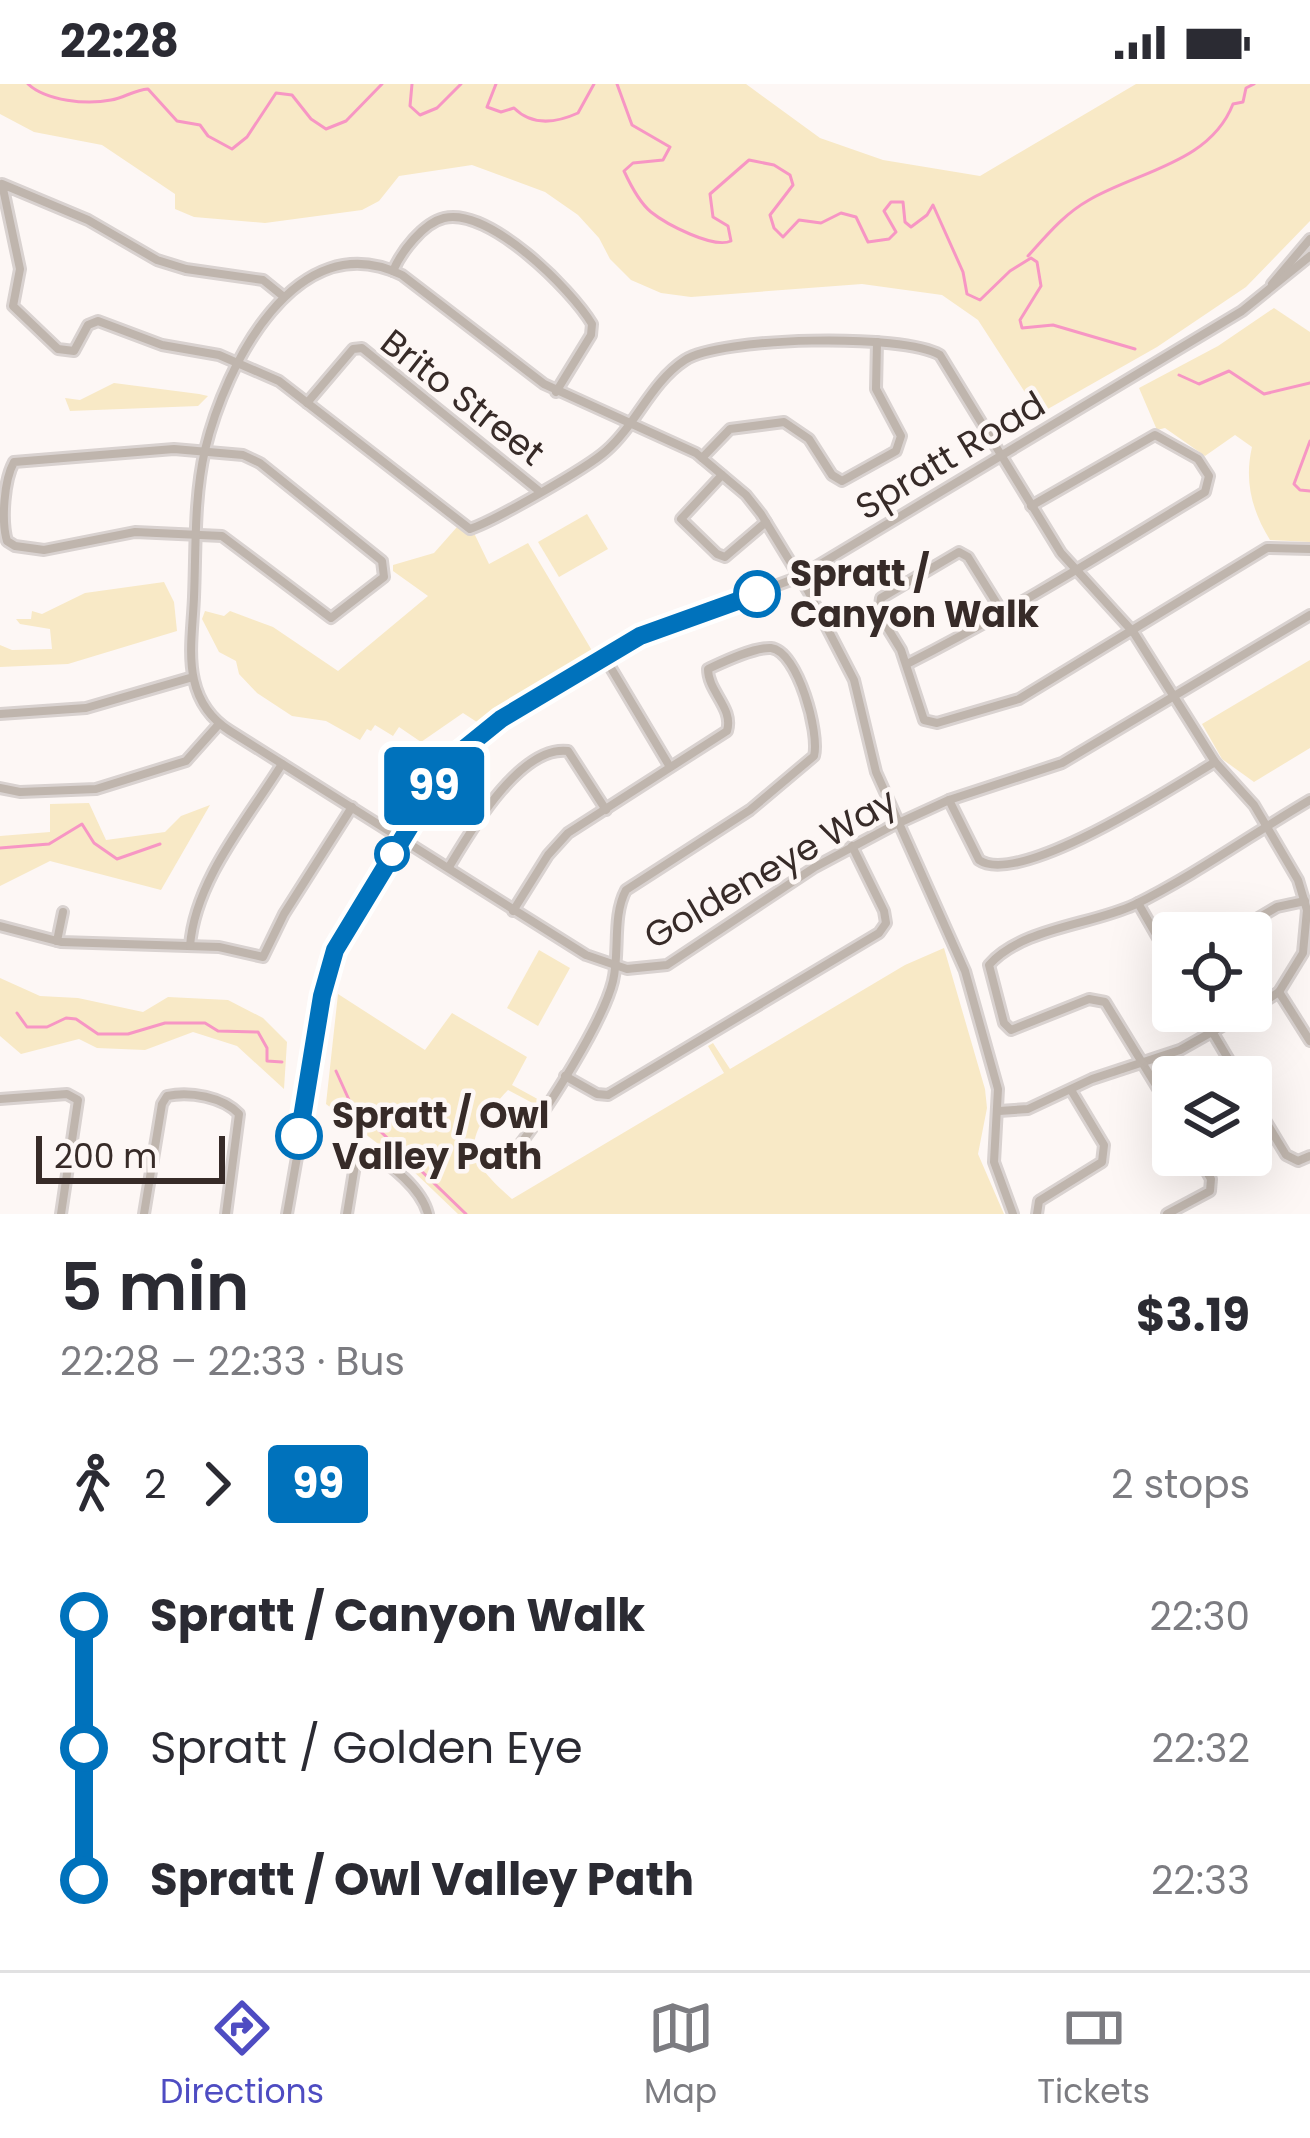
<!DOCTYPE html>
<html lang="en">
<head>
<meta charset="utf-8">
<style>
  :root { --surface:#fff; --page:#f2f2f3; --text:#2b2b33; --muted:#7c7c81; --line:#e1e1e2; --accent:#4e4cc2 }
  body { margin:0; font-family:Poppins,sans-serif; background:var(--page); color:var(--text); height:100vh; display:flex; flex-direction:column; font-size:45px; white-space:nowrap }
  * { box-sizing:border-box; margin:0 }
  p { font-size:39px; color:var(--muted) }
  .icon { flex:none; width:66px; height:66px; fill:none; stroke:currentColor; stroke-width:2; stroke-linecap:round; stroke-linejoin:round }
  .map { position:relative; height:1130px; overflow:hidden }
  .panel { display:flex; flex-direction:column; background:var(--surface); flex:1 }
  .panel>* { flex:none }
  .badge { padding:0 24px; border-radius:9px; font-size:42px; line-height:78px }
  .buttons { position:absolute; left:1152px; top:828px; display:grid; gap:24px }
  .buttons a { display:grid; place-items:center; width:120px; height:120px; border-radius:12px; background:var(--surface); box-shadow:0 12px 48px #0002; font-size:60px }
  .scale { position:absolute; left:36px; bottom:30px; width:189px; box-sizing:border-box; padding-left:12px; border:6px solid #372b28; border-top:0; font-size:33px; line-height:42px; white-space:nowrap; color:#372b28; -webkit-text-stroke:9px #fdf7f5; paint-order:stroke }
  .map>.badge { position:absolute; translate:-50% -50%; box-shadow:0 0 0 6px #fff }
  .legs { display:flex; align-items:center; gap:18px; height:132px; padding:0 60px; font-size:39px }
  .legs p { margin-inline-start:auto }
  .head { display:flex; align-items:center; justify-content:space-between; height:204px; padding:0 60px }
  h1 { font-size:66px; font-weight:600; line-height:90px }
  ul { padding:0 60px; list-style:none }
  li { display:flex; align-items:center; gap:42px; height:132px; font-size:45px }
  li i { display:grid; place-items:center; width:18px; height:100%; margin:0 15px; background:currentColor }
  li i::after { content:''; width:30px; height:30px; margin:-15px; border:9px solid; border-radius:50%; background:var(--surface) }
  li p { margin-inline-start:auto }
  li:first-child i { background:linear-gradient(#0000 50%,currentColor 0) }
  li:last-child i { background:linear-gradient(currentColor 50%,#0000 0) }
  .status { display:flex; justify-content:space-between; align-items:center; height:84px; padding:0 60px; background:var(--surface); direction:ltr }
  .status svg { height:33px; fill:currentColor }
  .dock { display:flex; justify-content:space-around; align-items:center; height:168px; border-top:3px solid var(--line); background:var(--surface); font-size:33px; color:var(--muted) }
  .dock a { display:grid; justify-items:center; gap:6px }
  .dock .selected { color:var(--accent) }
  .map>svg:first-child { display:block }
  .green { fill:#f8e9c6 }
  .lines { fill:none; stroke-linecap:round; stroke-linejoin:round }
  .stream { stroke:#f796c4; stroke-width:3 }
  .minor-casing { stroke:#d9d2d0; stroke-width:14 }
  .minor { stroke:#bfb5ad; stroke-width:8 }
  .line-1-casing { stroke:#fff; stroke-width:27 }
  .line-1 { stroke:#0072bc; stroke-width:18 }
  .stop-1-dot { fill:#fff; stroke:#0072bc; stroke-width:6 }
  .labels { text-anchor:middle; stroke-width:9; stroke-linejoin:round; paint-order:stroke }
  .street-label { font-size:36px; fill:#372b28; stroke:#fdf7f5 }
  .stop-label { font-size:36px; font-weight:bold; fill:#372b28; stroke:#fdf7f5; text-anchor:start }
</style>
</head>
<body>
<div class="status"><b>22:28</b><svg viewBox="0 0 49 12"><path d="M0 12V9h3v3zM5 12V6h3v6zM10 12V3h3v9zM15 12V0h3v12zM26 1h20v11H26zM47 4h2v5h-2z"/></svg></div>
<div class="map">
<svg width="1310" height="1130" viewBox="0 0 1310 1130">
  <rect width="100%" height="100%" fill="#fdf7f5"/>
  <g class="green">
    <polygon points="0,0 746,0 820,54 883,76 980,92 1136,0 1310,0 1310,137 1246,203 1157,263 1039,330 978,236 942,211 862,200 691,213 661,209 631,196 610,175 599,154 578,131 545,108 472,81 399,92 379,117 362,126 265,139 194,133 175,125 175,110 102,61 34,48 0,30"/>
    <path d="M1274,224L1310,248V458L1270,456C1252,427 1244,397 1252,363L1235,351L1205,372L1165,344L1157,346L1139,304L1218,262Z"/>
    <polygon points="114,299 199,310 208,312 198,322 70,327 65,314 80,316"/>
    <polygon points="587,430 608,465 559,493 538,458"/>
    <polygon points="457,443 474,449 489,480 528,459 594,570 480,640 463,629 421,658 399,643 393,652 375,641 371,647 367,645 360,656 326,637 292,632 257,609 239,590 236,577 219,568 202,535 205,527 224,532 230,527 273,543 338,587 428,512 393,487 393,481 434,469"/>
    <polygon points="164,498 174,518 177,547 68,580 0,583 0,561 12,566 52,565 50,545 20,540 16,535 31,535 32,527 42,530 85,509"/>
    <polygon points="1310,576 1310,664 1254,698 1222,675 1202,640"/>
    <polygon points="89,719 106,756 165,748 181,732 210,721 161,806 50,777 0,802 0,752 50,748 50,720"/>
    <path d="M944,864L985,1005L987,1024L978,1070L1004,1130H458L411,1085L326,1020L338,910L425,966L452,929L527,973L512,1001L543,1018L540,1023L508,1006C463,1054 462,1072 512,1115L724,989L708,962L713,959L730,985L905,881Z"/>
    <polygon points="539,866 570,884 538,942 507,924"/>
    <polygon points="0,894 40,912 78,914 143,928 168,913 228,916 263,934 287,958 284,1005 237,962 193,948 145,966 97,964 79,955 21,970 0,952"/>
  </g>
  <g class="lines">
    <g class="stream">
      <path d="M28,0C46,17 87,21 111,16C124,14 134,6 148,5L177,37L200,41L208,52L232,65L247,53L276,9L292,11L311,35L326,45L346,37L382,0"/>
      <polyline points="412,0 410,22 420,31 437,24 461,0"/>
      <path d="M496,0L487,23L501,28L514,24C532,42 556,39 578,29L594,0"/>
      <path d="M617,0L632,41L670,63L663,76L633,79L624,87C630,100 640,119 651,128C666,140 713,165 731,157L728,142L713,133L710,110L749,76L774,81L790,91L793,101L770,131L774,144L783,153L799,136L821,139L841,129L856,133L868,158L889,155L896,148L884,127L891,118H903L905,138L911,143L927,131L933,121L963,188L967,210L980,216L1010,187L1031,174L1037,178L1041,202L1020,236L1022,244L1053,241L1135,265"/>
      <path d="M1028,172C1047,151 1064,130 1089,116C1139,87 1210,79 1233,20L1243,18L1246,4L1254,0"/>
      <polyline points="1179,291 1199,300 1229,287 1264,310 1310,299"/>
      <polyline points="1310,357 1294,400 1300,406 1310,407"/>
      <polyline points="0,764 49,760 82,740 94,759 117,775 160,760"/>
      <polyline points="17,929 27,943 47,943 66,934 76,935 98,950 128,950 165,939 205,939 218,947 258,948 267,964 267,977 282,978"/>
      <polyline points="336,987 350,1018 466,1130"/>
    </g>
    <g class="minor-casing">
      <g id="minor">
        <path d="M393,187C401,168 423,139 444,134C489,123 571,205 592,240L591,251L556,308"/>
        <polyline points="1272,200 1310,155"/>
        <path d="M284,213L263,196L186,185L157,176L88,136L2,100L20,185L13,222L58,265L74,267L88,241L98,237L162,261L219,271L279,297L470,445C494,437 587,384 606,367C636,341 651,298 685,276C720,253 903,249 940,271L1061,469L1134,549L1215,678L1254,721L1298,796L1307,826L1303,869L1279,908L1251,926"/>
        <polyline points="307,319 353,265 362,264 539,407"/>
        <path d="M174,365L243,371L260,379L382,477L384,493L331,534L222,452L135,448L44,466L15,462L7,457C1,437 4,396 14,378Z"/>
        <polyline points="702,374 730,345 784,338 809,355 832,391 842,397 896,367 901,352 876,305 877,258"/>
        <polyline points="722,391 681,435 717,470 725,473 766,438"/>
        <polyline points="1004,531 968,473 959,468 881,514 879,530 901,566 924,636 937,639 1019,615 1267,464 1310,465"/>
        <polyline points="605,574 670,683"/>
        <path d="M907,580C1010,528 1106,468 1205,408L1209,392L1198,375L1155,351L1031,422"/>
        <polyline points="0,630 86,624 193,593"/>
        <polyline points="0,704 20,708 96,705 186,677 219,640"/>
        <path d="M949,716L979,776C1019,804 1175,702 1215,678"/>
        <path d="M449,783C470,748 520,661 568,667L606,726"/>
        <polyline points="1138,819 1173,880"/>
        <path d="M513,827L548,771L568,749L727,647C734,624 708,608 708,585C723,578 754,563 771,564C798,567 820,650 814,672L750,726L626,806C612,832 620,868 613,897C603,938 548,1024 521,1059"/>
        <polyline points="0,842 61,858 219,863 263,873 284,830 352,723"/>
        <polyline points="1233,849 1277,823 1305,817"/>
        <polyline points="57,857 63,828"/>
        <path d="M190,862C195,796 248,735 282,680"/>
        <polyline points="1279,908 1310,957"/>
        <polyline points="1200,927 1239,993"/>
        <polyline points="565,992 597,1010 608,1011 879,849 886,839 884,827 852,762"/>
        <polyline points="1251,1013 1286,1071 1298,1077 1310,1072"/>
        <polyline points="0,1015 67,1010 78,1016 61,1130"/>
        <polyline points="999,1027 1028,1025 1092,995 1180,966 1249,927"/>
        <path d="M1173,1029L1105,918L1089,915L1011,946L1004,939L989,881C1021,844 1091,841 1134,821C1195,791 1252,750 1310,716"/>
        <path d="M144,1130L162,1020L167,1012C190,1007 223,1013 239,1030L226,1130"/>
        <polyline points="287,1130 332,874 350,837 435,701 459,669 486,645 640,552 799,493 1242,227 1310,172"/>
        <path d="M347,1130L355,1081L369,1070C391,1079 422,1106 428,1130"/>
        <path d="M1013,1130L994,1078L998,1005L965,887L876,688L854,596L808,507L761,430L746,411L696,369L544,300L402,191C296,139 225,282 205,366C194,413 196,465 194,513C193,540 188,570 194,596C199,618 211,635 230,647L586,871L627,885L667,881L815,783L890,743L949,716L1062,679L1310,531"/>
        <polyline points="1037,1130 1039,1117 1102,1078 1104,1061 1071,1006"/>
        <polyline points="1167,1130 1210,1107 1211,1095 1197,1071"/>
      </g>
    </g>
    <use href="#minor" class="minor"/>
  </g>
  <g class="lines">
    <g class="line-1-casing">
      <polyline id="line-1" points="299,1052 322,912 335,866 435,701 459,669 501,635 640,552 757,510"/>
    </g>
    <use href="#line-1" class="line-1"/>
  </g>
  <g class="stop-1-dot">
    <circle cx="757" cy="510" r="21"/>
    <circle cx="392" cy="770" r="15"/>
    <circle cx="299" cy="1052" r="21"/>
  </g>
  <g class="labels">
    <g class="street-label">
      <text transform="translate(463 313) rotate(38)" y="13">Brito Street</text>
      <text transform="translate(950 371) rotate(-31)" y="13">Spratt Road</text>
      <text transform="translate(770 784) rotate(-30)" y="13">Goldeneye Way</text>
    </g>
    <g class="stop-label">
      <text x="790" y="502">Spratt /<tspan x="790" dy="41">Canyon Walk</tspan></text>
      <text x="332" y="1044">Spratt / Owl<tspan x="332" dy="41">Valley Path</tspan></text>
    </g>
  </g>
</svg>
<div class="buttons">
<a><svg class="icon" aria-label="locate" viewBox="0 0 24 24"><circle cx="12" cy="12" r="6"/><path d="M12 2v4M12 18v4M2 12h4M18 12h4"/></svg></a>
<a><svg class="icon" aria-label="layers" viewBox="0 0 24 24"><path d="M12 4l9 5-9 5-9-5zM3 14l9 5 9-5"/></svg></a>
</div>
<div class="scale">200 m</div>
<b class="badge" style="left:434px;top:702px;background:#0072bc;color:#fff">99</b>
</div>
<section class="panel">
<div class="head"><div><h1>5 min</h1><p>22:28 – 22:33 · Bus</p></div><b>$3.19</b></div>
<div class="legs"><svg class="icon" aria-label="walk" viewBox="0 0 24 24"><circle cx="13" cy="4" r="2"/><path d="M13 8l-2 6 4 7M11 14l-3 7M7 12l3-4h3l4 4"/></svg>2<svg class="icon" aria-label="forward" viewBox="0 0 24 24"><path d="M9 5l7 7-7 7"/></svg><b class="badge" style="background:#0072bc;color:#fff">99</b><p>2 stops</p></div>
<ul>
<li><i style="color:#0072bc"></i><b>Spratt / Canyon Walk</b><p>22:30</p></li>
<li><i style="color:#0072bc"></i><span>Spratt / Golden Eye</span><p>22:32</p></li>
<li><i style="color:#0072bc"></i><b>Spratt / Owl Valley Path</b><p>22:33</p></li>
</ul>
</section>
<nav class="dock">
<a class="selected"><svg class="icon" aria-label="directions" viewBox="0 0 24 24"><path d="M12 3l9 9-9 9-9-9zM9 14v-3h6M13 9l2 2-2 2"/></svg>Directions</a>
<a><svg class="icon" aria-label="map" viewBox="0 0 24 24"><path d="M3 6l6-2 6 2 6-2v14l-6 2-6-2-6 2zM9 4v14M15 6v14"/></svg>Map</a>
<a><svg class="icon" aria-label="tickets" viewBox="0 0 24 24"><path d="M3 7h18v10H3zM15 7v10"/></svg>Tickets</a>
</nav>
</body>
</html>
